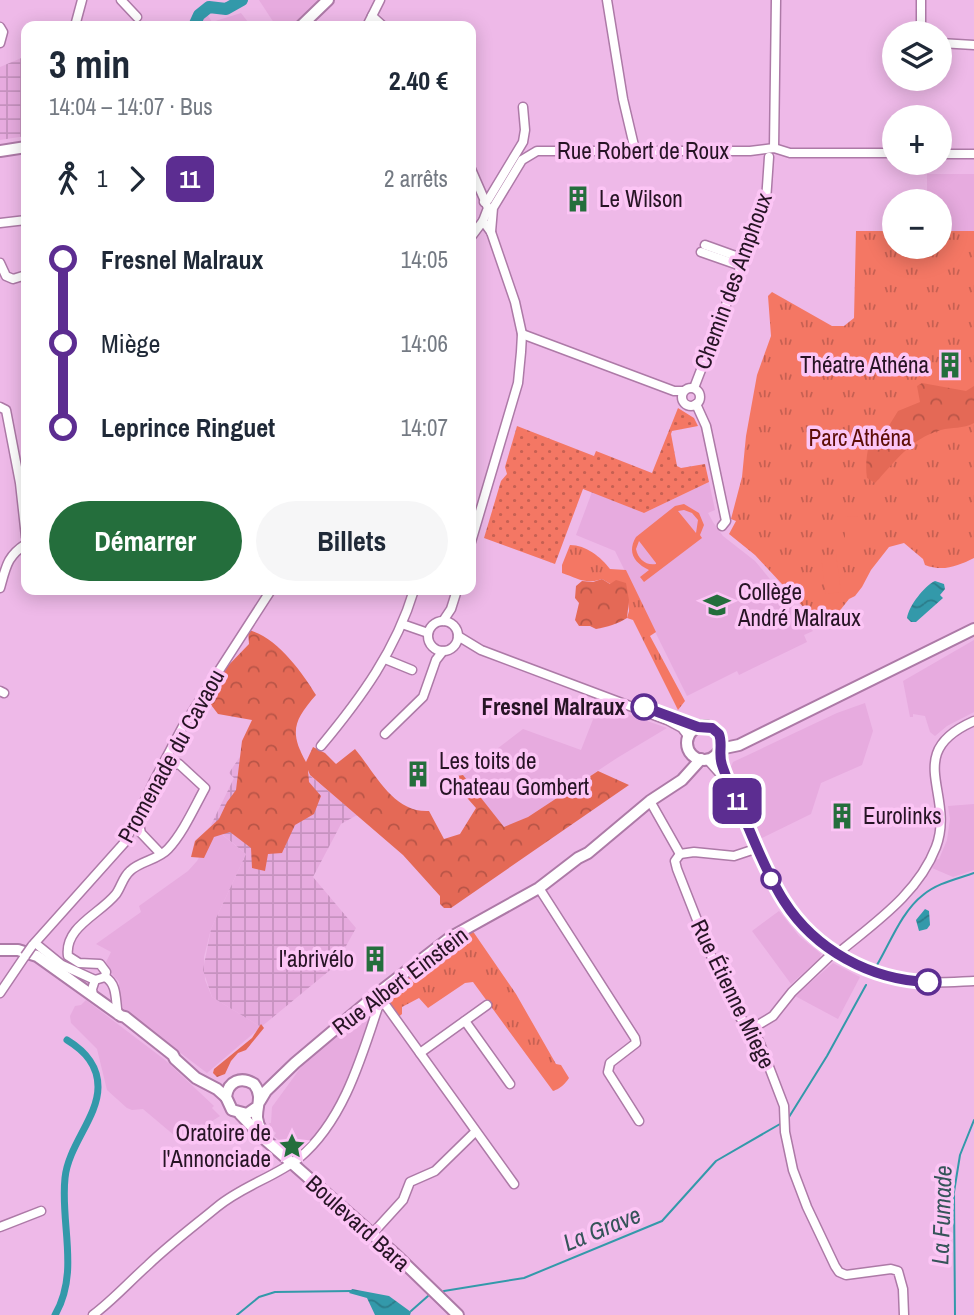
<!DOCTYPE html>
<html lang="fr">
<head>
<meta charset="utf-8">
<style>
  :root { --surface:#fff; --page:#f6f6f7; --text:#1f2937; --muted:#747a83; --accent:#246e3c }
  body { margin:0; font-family:"Archivo Narrow",sans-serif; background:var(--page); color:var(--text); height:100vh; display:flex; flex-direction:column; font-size:26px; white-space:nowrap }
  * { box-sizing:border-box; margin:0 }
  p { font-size:23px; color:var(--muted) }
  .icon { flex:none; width:38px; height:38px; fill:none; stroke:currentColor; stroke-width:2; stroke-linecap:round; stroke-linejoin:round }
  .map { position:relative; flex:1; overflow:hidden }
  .side { position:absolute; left:21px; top:21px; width:455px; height:574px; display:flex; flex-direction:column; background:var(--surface); border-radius:14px; box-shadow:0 4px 18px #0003 }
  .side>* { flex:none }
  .badge { padding:0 14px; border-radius:10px; font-size:24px; line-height:46px }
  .fabs { position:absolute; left:882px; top:21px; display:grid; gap:14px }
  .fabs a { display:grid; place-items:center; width:70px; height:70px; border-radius:50%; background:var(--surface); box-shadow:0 4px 18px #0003; font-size:35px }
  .map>.badge { position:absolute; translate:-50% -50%; box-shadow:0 0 0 4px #fff }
  .legs { display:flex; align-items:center; gap:10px; height:77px; padding:0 28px; font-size:23px }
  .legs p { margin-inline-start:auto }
  .overview { display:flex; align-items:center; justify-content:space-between; height:119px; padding:0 28px }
  h1 { font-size:38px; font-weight:800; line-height:52px }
  .action { display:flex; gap:14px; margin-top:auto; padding:14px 28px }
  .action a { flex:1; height:80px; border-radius:42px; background:var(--accent); color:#fff; font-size:28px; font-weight:800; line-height:80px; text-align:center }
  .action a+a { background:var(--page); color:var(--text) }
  ul { padding:0 28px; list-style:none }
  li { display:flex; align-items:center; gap:24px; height:84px; font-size:26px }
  li i { display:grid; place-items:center; width:10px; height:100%; margin:0 9px; background:currentColor }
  li i::after { content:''; width:18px; height:18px; margin:-9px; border:5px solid; border-radius:50%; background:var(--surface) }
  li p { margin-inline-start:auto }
  li:first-child i { background:linear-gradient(#0000 50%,currentColor 0) }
  li:last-child i { background:linear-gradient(currentColor 50%,#0000 0) }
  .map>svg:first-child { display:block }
  .built { fill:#e7abdf }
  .industrial { fill:url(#industrial-grid) }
  .grass { fill:url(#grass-tufts) }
  .forest { fill:url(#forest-crowns) }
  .garden { fill:url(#garden-dots) }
  .pitch { fill:#f47764; fill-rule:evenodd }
  .water { fill:url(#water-waves) }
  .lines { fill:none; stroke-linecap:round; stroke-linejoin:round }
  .stream { stroke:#39a; stroke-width:2 }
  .canal { stroke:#39a; stroke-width:7 }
  .river { stroke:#39a; stroke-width:12 }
  .street-casing { stroke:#ad7aa7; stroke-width:11 }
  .secondary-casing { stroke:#ad7aa7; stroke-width:14 }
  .street { stroke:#fff; stroke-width:8 }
  .secondary { stroke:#fff; stroke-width:10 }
  .street-bridge-casing { stroke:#ad7aa7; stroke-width:11; stroke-linecap:butt }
  .street-bridge { stroke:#fff; stroke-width:8 }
  .line-1-casing { stroke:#fff; stroke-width:16 }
  .line-1 { stroke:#5c2d91; stroke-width:10 }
  .stop-1-dot { fill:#fff; stroke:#5c2d91; stroke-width:3.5 }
  .labels { text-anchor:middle; stroke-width:7; stroke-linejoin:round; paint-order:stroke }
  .street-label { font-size:23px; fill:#271425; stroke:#fcc5f5 }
  .poi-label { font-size:23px; fill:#271425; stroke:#fcc5f5; text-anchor:start }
  .park-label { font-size:23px; fill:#5d0e06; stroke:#fcc5f5 }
  .stop-label { font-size:23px; font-weight:bold; fill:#271425; stroke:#fcc5f5; text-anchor:end }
  .water-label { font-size:24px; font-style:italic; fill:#355459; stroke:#fcc5f5 }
</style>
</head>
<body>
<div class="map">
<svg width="974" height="1315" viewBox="0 0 974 1315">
  <defs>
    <pattern id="industrial-grid" width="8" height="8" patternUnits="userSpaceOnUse" patternTransform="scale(1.75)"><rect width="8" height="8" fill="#e7abdf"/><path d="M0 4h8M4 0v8" fill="none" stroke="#c692bf"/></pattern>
    <pattern id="grass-tufts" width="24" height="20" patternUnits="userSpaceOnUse" patternTransform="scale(1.75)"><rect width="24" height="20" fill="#f47764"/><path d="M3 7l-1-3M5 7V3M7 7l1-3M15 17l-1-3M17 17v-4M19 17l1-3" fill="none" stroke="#c66052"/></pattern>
    <pattern id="forest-crowns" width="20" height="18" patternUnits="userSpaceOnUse" patternTransform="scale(1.75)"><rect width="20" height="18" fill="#e46956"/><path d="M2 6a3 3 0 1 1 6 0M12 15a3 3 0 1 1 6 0" fill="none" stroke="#b95547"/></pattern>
    <pattern id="garden-dots" width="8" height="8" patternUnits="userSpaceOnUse" patternTransform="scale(1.75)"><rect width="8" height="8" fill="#f47764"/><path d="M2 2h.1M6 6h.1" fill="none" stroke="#c66052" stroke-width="1.8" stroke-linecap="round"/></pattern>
    <pattern id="water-waves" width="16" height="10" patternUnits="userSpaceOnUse" patternTransform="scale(1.75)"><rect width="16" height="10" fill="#39a"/><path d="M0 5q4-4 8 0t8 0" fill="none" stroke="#2b7c8a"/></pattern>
  </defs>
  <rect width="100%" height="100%" fill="#eeb9e8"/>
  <g class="built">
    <polygon points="259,0 320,0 293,26 276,26"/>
    <polygon points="241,13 251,26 199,26 199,22 207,14 212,22"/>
    <polygon points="927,174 974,174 974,231 940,231 940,201 927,201"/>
    <polygon points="709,482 715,510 708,513 713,522 723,536 755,561 813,631 804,635 807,642 739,675 737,671 687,696 615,551 576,535 592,492 644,513"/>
    <polygon points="974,640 974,712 947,726 935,736 930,732 925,716 913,714 913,717 910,717 903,681"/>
    <polygon points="865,703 873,731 862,765 821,783 811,814 760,839 730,769 733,762 837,713"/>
    <polygon points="599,704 667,728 617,758 528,817 504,828 463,775 523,729 581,750"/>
    <polygon points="974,804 974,870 953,877 932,868 935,860 939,859 947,840 950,819 948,806"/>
    <polygon points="215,829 246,854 211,929 204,957 205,980 212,997 261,1027 207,1073 124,1010 120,1001 119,982 112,974 106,962 111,952 96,944 141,912 139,906 188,871 197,861"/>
    <polygon points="779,911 799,936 821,954 820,958 791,984 752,931"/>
    <polygon points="833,963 860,977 838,1019 795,996"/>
    <polygon points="86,1000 165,1060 214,1106 212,1108 220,1116 181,1141 143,1109 132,1110 127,1108 107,1090 97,1049 71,1023 70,1016 75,1006 81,1005"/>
    <polygon points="365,1011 372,1015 371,1022 341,1097 313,1139 297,1154 293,1150 295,1146 291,1143 288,1147 274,1136 276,1133 271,1129 269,1123 271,1123 272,1107 304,1063"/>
  </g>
  <g class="industrial">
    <polygon points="26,56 26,136 0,140 0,67"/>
    <polygon points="257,731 357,815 341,824 313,877 356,928 335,966 261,1027 212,997 203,970 211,929 246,854 211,825 234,778 229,773"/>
  </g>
  <g class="grass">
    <path d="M856,231H894V247H940V231H974V558C958,566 943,572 925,565L923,559L904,543L889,547L871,570L862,587L855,596L849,599L834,618L817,629L819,624L755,555L729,534L736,521L731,519L742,477L746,436L757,375L771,336L768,296L772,292L832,326H844L854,318Z"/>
    <path d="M570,545C586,545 601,557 610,569L626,570L656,632L650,636L685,701L678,710L633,620L627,618L629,611L627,594L602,579C586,585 577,578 562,573V565Z"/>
    <path d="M470,927L516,994L556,1064L561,1065L569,1078C565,1084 560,1089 553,1091L473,982L465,983L428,1008L419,998L402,1007V1014L396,1019L377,994Z"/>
  </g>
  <g class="forest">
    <path d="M922,383L966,391L974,386V423C963,429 952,427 941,430C910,439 896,461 875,483L867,478C865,463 867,449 872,435L885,432L898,411L920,402L917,386Z"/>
    <path d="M602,579L610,584L616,580L626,583L629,600L627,618C618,624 607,627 596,629L590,626H579L575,620L579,603L575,598L576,586L582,581L593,582Z"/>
    <path d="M248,630C276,636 302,672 316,695C294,720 289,732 306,762L313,747L325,753L336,764L355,749C376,774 393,813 429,811L444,839L460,834L476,808L461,791L457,776L463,775L504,827L528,817L598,771L629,785L451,908H444L440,904V896L403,855L310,775L308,770L309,782L321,796L314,814L295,825L282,853L268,854L265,871L252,868L251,848L230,832L214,837L204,858L191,857L195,841L219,819L227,802L236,790L242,741L252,720L218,714L205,697L220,674L249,644Z"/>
    <polygon points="261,1024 264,1028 246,1050 238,1053 231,1061 225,1074 217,1077 213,1073 214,1069 252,1038"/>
  </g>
  <polygon class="garden" points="678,408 694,418 698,426 672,431 671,434 677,466 681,468 705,464 709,482 644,513 583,489 555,564 484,538 501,481 507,474 505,467 517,426 594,456 596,451 652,473"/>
  <g class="pitch">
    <path d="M684,504L699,513L704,525L700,535L702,538L644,582L640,577L649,570C634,563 627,552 636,537L675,506ZM684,510L692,513L698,520L696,533L678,511ZM639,541L656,563V564C646,566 638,559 636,549Z"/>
    <polygon points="860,516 860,546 845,546 845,517"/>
    <polygon points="836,554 841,592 826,594 821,556"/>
  </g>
  <g class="water">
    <path d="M935,581L944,584L945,589L940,595L943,598L916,622H911L907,618C909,606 924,586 935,581Z"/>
    <polygon points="925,909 929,911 930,925 927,929 919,931 916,920"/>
    <polygon points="352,1289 389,1296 411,1312 410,1315 375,1315 367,1298 349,1293"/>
  </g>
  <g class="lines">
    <g class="stream">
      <path d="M877,965C890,943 902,911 923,895C937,883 957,879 974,873"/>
      <polyline points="789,1117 827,1056 866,985"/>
      <polyline points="444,1291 524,1278 662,1221 716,1161 780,1124"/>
      <polyline points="411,1311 428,1296"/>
      <polyline points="237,1315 259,1297 275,1292 351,1291"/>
      <polyline points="955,1315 954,1192 960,1155 974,1120"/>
    </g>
    <path class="canal" d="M55,1315C80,1272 60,1224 65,1178C68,1146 98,1117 98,1087C98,1065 85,1051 67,1040"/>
    <polyline class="river" points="194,26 199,15 209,7 226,9 242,0"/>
    <g class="street-casing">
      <g id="street">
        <polyline points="121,0 137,17"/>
        <polyline points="380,0 372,16 383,26"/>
        <polyline points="607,0 623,99 635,150"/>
        <polyline points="921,0 921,26 923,33"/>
        <polyline points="75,26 82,0"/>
        <polyline points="367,26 372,16"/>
        <polyline points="0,27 3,32 0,43"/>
        <polyline points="940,43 974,45"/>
        <polyline points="774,148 776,0"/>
        <polyline points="940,154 974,154"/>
        <polyline points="471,169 488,208 483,221 491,232 515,302 522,334 521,352 518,383 471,542"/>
        <polyline points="484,202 488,200 523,142 525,130 523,107"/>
        <polyline points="0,223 26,220"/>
        <polyline points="491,232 493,208 522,160 537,151 750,151 774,148 790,153 894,153"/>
        <polyline points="471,237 483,221"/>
        <polyline points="705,245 744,259"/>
        <polyline points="701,252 741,266"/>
        <polyline points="0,263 6,276 13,279 26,275"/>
        <polyline points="522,334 674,391 683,391"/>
        <circle cx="691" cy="397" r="9"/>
        <polyline points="694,388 766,201 769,157"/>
        <polyline points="696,404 706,426 726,521 722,526"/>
        <polyline points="0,407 6,410 20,483 26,537"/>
        <path d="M0,588C6,567 7,556 26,544"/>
        <polyline points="443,621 451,609 457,590"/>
        <circle cx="443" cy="636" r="15"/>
        <polyline points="402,624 428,633"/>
        <polyline points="458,636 481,650 667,720 682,728 689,737"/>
        <polyline points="385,659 412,670"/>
        <polyline points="0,691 4,693"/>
        <polyline points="675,719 698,727"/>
        <polyline points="385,734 423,697 436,660 443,651"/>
        <path d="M321,746C361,698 396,650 414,590"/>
        <path d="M719,752C726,782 741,812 754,841C764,862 772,885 786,904C813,943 857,972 904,981C927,984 951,982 974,981"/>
        <polyline points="707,759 724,778"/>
        <polyline points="650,801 680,854"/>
        <polyline points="680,854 675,861 677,869 721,981 741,1019 753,1028 761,1046 784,1106 785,1132 793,1170 807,1207 835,1266 839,1272 846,1275 891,1269 898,1271 903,1289 904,1315"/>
        <polyline points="680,854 694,852 734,856 758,848"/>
        <polyline points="539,888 635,1038 636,1043 610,1063 608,1072 639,1121"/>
        <polyline points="35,943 62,965 95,980"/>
        <polyline points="32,946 125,842 154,781 182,728 271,590"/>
        <path d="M837,954C874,923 918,894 936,847C956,794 901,753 974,721"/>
        <path d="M105,977L106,972L100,964L79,963L68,956C64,927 100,914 116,894C121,887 123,877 130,871C140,861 158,860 168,849C183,833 194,808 205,788L179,764L167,766L139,824L141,833L161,854"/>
        <polyline points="0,993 25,956"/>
        <path d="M93,996L92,989L95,980L105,977C118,984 115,1001 118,1015"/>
        <polyline points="379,996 514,1184"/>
        <polyline points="465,1021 510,1084"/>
        <polyline points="753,1028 773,1016 792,992 834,952"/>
        <polyline points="420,1053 487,1005"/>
        <polyline points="0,1227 41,1211"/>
        <polyline points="372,1234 403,1200 410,1182 435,1171 475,1132"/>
        <path d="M93,1315C113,1300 129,1282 148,1265C170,1244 194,1226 217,1207C242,1186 275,1177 299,1158C345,1120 363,1052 381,998"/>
      </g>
    </g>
    <g class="secondary-casing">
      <g id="secondary">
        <polyline points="301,26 328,0"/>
        <polyline points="0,151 26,147"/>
        <circle cx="704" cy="743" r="17"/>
        <polyline points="720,749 739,745 974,629"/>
        <polyline points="0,950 18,950 37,956 121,1016 125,1017 173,1055 175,1059 196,1078 217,1089 226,1097"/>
        <polyline points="260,1101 266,1091 295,1063 377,994 451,937 539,888 578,858 588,853 650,801 682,780 701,759"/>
        <path d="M257,1107L247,1114L232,1110L226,1097C228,1081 241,1076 254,1084C267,1101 249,1112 262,1131"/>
        <polyline points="240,1114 260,1135 395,1254 458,1315"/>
      </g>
    </g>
    <use href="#street" class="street"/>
    <use href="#secondary" class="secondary"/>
    <g class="street-bridge-casing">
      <polyline id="street-bridge" points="25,956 32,946"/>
    </g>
    <use href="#street-bridge" class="street-bridge"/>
  </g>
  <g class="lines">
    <g class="line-1-casing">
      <path id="line-1" d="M644,707L698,727L712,728L719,734C723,744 718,754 722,765C729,786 740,808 749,829C759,853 770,879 784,901C815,950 871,980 928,982"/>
    </g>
    <use href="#line-1" class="line-1"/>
  </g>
  <defs>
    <g id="building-bare" transform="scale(2.1)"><path d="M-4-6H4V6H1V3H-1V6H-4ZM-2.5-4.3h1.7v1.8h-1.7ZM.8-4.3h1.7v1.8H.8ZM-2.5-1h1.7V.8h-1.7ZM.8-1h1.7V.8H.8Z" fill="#246e3c" stroke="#fcc5f5" stroke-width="2.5" paint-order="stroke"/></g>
    <g id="school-bare" transform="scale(2.1)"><path d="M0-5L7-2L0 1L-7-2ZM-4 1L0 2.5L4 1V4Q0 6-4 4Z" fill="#246e3c" stroke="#fcc5f5" stroke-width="2.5" paint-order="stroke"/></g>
    <g id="sight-bare" transform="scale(2.1)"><path d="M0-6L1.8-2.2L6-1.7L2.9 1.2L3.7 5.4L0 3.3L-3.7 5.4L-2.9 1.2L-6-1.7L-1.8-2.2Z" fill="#246e3c" stroke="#fcc5f5" stroke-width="2.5" paint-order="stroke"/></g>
  </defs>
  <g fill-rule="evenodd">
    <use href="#building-bare" x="578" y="199"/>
    <use href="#building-bare" x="950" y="365"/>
    <use href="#school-bare" x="717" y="605"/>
    <use href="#building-bare" x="418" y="774"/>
    <use href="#building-bare" x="842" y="816"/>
    <use href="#building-bare" x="375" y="959"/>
    <use href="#sight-bare" x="292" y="1146"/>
  </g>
  <g class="stop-1-dot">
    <circle cx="644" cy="707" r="12"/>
    <circle cx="771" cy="879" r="9"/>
    <circle cx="928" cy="982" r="12"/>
  </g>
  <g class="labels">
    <g class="street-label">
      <text x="643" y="159">Rue Robert de Roux</text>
      <text transform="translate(733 281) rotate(-70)" y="8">Chemin des Amphoux</text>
      <text transform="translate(171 756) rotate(-61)" y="8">Promenade du Cavaou</text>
      <text transform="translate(400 981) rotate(-37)" y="8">Rue Albert Einstein</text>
      <text transform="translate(733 994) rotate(64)" y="8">Rue Étienne Miege</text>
      <text transform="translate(358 1223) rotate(42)" y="8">Boulevard Bara</text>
    </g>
    <g class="poi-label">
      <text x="599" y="207">Le Wilson</text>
      <text x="929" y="373" text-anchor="end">Théatre Athéna</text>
      <text x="738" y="600">Collège<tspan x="738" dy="26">André Malraux</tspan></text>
      <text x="439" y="769">Les toits de<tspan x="439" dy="26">Chateau Gombert</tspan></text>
      <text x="863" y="824">Eurolinks</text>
      <text x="354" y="967" text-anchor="end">l'abrivélo</text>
      <text x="271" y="1141" text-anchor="end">Oratoire de<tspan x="271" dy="26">l'Annonciade</tspan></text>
    </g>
    <g class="park-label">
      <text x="860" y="446">Parc Athéna</text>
    </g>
    <g class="stop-label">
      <text x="625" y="715">Fresnel Malraux</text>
    </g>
    <g class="water-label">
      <text transform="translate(942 1215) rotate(-88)" y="8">La Fumade</text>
      <text transform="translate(602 1229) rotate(-22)" y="8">La Grave</text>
    </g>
  </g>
</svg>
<div class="fabs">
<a><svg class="icon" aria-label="layers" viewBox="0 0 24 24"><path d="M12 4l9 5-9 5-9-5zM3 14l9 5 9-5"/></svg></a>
<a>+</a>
<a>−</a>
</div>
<b class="badge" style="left:737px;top:801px;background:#5c2d91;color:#fff">11</b>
<section class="side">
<div class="overview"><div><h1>3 min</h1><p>14:04 – 14:07 · Bus</p></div><b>2.40 €</b></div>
<div class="legs"><svg class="icon" aria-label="walk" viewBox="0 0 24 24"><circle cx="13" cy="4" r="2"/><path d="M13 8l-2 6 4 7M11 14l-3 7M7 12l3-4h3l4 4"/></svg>1<svg class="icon" aria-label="forward" viewBox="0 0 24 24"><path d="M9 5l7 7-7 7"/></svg><b class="badge" style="background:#5c2d91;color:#fff">11</b><p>2 arrêts</p></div>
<ul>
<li><i style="color:#5c2d91"></i><b>Fresnel Malraux</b><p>14:05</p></li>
<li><i style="color:#5c2d91"></i><span>Miège</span><p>14:06</p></li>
<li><i style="color:#5c2d91"></i><b>Leprince Ringuet</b><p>14:07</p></li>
</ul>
<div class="action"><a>Démarrer</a><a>Billets</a></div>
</section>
</div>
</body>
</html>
